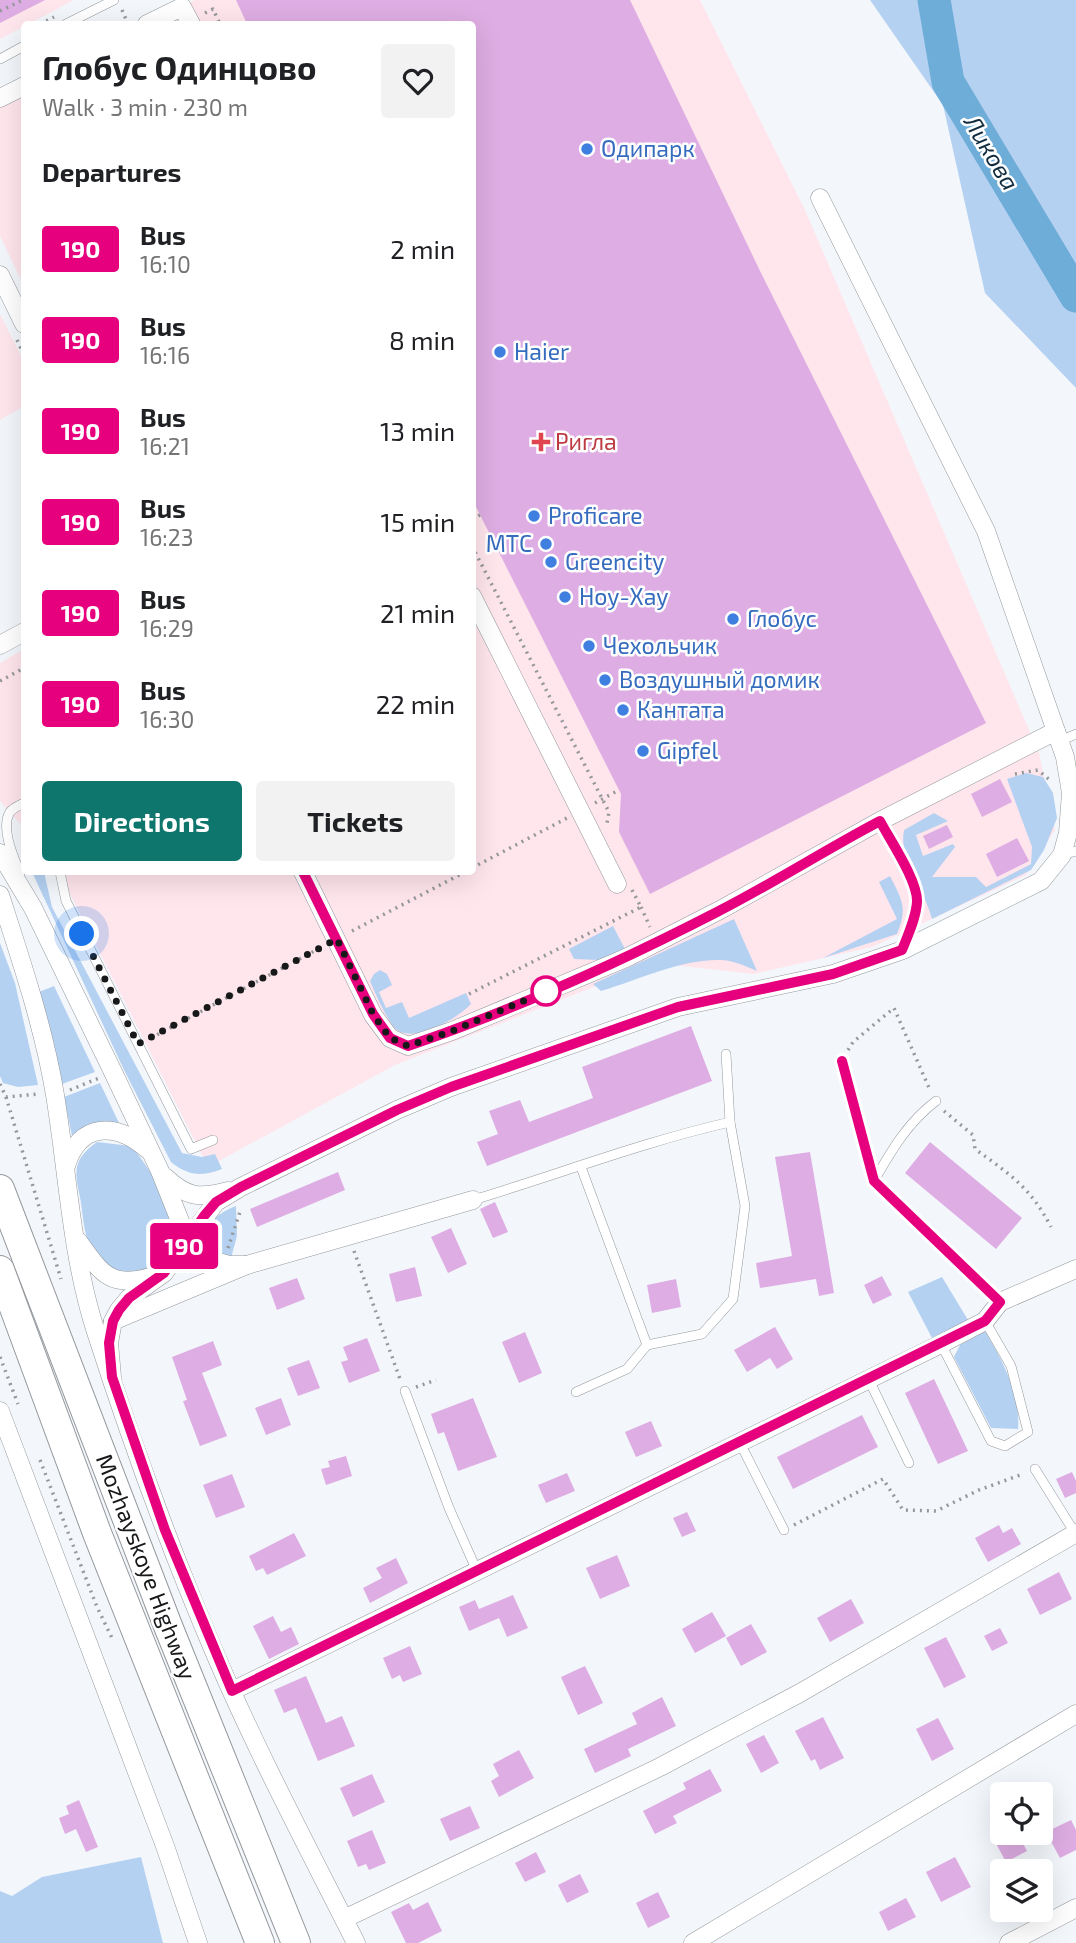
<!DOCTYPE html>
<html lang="en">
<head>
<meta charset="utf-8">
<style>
  :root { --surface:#fff; --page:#f2f2f2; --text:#202124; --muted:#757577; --accent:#0f766e }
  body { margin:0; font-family:"Exo 2",sans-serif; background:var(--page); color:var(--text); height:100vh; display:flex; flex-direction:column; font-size:26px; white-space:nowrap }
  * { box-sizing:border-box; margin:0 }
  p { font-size:23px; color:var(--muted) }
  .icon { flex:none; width:38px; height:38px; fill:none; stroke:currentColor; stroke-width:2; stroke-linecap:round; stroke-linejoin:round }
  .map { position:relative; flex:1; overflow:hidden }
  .panel { position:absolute; left:21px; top:21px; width:455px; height:854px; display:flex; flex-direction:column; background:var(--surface); border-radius:7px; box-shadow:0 7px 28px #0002 }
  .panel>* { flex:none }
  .badge { padding:0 14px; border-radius:5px; font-size:24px; line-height:46px }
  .controls { position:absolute; left:990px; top:1782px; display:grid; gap:14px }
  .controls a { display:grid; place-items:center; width:63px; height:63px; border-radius:7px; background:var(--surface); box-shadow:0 7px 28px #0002; font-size:35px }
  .you { position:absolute; width:35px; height:35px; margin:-18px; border:5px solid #fff; border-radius:50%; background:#1a73e8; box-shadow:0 0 0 10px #1a73e833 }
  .map>.badge { position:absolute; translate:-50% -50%; box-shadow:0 0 0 4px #fff }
  h2 { padding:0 21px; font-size:26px; line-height:63px }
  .round { display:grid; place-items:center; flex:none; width:74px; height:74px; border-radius:7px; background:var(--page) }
  .head { display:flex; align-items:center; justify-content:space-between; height:119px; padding:0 21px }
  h1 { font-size:33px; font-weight:700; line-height:52px }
  .action { display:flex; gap:14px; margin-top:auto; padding:14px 21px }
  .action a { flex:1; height:80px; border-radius:7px; background:var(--accent); color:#fff; font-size:28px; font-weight:700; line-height:80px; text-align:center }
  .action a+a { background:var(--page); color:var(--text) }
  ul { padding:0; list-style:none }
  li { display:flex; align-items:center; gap:21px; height:91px; padding:0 21px }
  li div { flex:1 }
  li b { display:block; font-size:26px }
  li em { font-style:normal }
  li .badge { min-width:77px; font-weight:700; text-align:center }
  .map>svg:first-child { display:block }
  .commercial { fill:#ffe5ec }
  .green { fill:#b5d1f2 }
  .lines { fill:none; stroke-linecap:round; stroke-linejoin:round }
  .river { stroke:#6fadd9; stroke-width:33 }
  .building { fill:#deade3 }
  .lane-casing { stroke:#94989c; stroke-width:10 }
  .street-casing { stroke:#94989c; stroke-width:19 }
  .primary-casing { stroke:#94989c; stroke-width:30 }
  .path { stroke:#95989b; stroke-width:3.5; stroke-dasharray:2 5; stroke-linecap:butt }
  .lane { stroke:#fff; stroke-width:9 }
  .street { stroke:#fff; stroke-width:18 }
  .primary { stroke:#fff; stroke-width:28 }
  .line-casing { stroke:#fff; stroke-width:16 }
  .line { stroke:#e6007e; stroke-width:10 }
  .walk { stroke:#17181a; stroke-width:7; stroke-dasharray:0 12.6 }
  .shop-dot { fill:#3f7fe0; stroke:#fff; stroke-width:2.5 }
  .health-dot { fill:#e0444e; stroke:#fff; stroke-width:2.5 }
  .stop-dot { fill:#fff; stroke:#e6007e; stroke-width:3.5 }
  .labels { text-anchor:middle; stroke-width:5; stroke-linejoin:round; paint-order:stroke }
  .shop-label { font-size:23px; fill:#366cbe; stroke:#fff; text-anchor:start }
  .health-label { font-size:23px; fill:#be3a42; stroke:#fff; text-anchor:start }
  .street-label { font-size:23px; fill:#17181a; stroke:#fff }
  .water-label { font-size:24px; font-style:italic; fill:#112c3f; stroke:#fff }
</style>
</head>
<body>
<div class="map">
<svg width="1076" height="1943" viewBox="0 0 1076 1943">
  <rect width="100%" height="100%" fill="#f3f7fb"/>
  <g class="commercial">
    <polygon points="0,0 74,0 0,39"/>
    <polygon points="195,0 700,0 805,210 1039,753 1055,830 1026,875 872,947 753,974 655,963 395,1065 208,1167 59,872 472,872 472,24 147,24"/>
    <polygon points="24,88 24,286 0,236 0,101"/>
    <polygon points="0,314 24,362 24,406 0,420"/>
    <polygon points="24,649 24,828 0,801 0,663"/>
  </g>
  <g class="green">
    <polygon points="870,0 1076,0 1076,388 985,293 943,105"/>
    <path d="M1026,773L1043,777L1053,793L1057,818L1044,850L1031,870L932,919C925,890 898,859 904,830L934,813L948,821L916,835L923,856L953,844L955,847L932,877H976L986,887L1031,864L1032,847L1007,779Z"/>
    <path d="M32,872H44L52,907L182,1153L202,1157L215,1154L222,1169C201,1177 189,1176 171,1162L125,1072Z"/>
    <path d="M890,876C902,900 908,908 897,934L823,958L897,919L879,882Z"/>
    <path d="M734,919L757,971C745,966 733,960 720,960C681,959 638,980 601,991L593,984Z"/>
    <polygon points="613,926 625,949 599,960 574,959 569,949"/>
    <polygon points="0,943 15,983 38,1085 18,1087 3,1083 0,1076"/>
    <path d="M380,970L387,974L392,985L379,992L386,1008L402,1002L409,1018L466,993L471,1004C458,1018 417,1043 397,1030C388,1023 375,993 370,981L374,974Z"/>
    <polygon points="54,986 95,1072 62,1084 39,992"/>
    <polygon points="100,1083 120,1125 87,1130 72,1136 64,1097"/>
    <path d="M97,1142L131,1146C150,1168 179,1213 173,1243C168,1266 137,1279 116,1271C106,1267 94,1254 90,1245C83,1232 83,1212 80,1197C74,1171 73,1159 97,1142Z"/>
    <path d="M236,1206L237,1236L231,1258L218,1256L204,1247C204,1224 216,1214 236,1206Z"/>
    <polygon points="942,1277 968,1320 932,1338 908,1292"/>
    <path d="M985,1331C1002,1360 1021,1394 1018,1429L991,1428L954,1357L960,1345Z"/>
    <polygon points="141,1857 163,1943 0,1943 0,1891 12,1896 42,1877"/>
  </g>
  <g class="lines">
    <polyline class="river" points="934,0 948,82 1076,296"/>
  </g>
  <g class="building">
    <polygon points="0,0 45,0 0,23"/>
    <polygon points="236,0 630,0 761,273 986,723 650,894 619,832 621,794 472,499 472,24 247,24"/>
    <polygon points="1000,779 1012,802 982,817 971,794"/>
    <polygon points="947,825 953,837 929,849 923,836"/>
    <polygon points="1017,838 1029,861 997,877 986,854"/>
    <polygon points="691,1026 712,1081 487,1166 477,1142 498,1134 489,1111 520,1100 529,1122 593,1098 582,1067"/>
    <polygon points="930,1142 1022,1218 996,1249 905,1173"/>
    <polygon points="810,1152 834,1293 819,1296 816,1279 760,1288 756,1263 792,1256 775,1157"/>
    <polygon points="338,1172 345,1190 257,1227 250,1209"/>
    <polygon points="495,1202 508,1232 493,1238 480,1209"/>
    <polygon points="451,1228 467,1264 448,1273 431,1237"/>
    <polygon points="415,1267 422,1296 396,1302 389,1274"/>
    <polygon points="882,1276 892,1295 873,1304 864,1285"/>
    <polygon points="297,1278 305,1299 277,1310 269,1288"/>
    <polygon points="676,1279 681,1307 652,1313 647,1285"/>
    <polygon points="775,1327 793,1359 777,1369 770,1358 747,1372 734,1350"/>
    <polygon points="525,1332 542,1373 519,1383 502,1342"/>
    <polygon points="367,1338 380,1371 349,1383 341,1362 348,1360 343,1347"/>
    <polygon points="213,1341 222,1365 202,1373 227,1436 200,1446 183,1401 187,1400 172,1357"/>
    <polygon points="309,1360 320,1388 298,1396 287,1368"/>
    <polygon points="934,1379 968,1451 938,1464 905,1393"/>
    <polygon points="281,1398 291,1425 266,1435 255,1408"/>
    <polygon points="473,1398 497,1457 458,1471 444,1432 438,1434 431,1414"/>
    <polygon points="862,1415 878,1447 793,1489 777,1457"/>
    <polygon points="651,1421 662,1446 636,1457 625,1432"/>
    <polygon points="346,1456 352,1476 326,1485 321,1469 330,1467 328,1461"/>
    <polygon points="1072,1472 1076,1481 1076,1493 1065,1498 1056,1479"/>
    <polygon points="567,1473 575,1491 546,1503 538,1485"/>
    <polygon points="232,1474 245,1507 216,1518 203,1485"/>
    <polygon points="687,1512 696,1531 682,1537 673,1518"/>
    <polygon points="999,1525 1003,1533 1012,1528 1021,1544 988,1562 975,1538"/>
    <polygon points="294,1533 306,1556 267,1575 263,1568 256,1571 249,1556"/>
    <polygon points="617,1555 630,1586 600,1599 586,1568"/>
    <polygon points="396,1558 408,1583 370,1603 363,1588 382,1578 376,1568"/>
    <polygon points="1059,1572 1072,1599 1040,1615 1027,1589"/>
    <polygon points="513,1595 528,1628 507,1637 499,1618 469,1631 459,1607 475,1600 479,1609"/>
    <polygon points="851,1599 864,1623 830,1642 817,1618"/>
    <polygon points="712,1612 726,1636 695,1653 682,1629"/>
    <polygon points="273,1616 281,1632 291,1627 299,1644 269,1659 253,1626"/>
    <polygon points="751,1624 767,1652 741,1666 726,1638"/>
    <polygon points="1000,1628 1008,1643 992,1651 984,1636"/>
    <polygon points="946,1637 966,1677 944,1688 924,1648"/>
    <polygon points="410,1646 422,1674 403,1682 400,1675 392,1679 383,1658"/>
    <polygon points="585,1666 603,1703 578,1715 561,1677"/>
    <polygon points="306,1676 326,1723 342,1716 355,1746 318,1761 296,1708 284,1713 274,1690"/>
    <polygon points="662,1697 676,1726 628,1749 631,1756 595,1773 584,1749 637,1724 632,1713"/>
    <polygon points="823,1717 844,1758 820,1770 815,1759 811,1761 795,1731"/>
    <polygon points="938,1718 954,1749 932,1761 916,1729"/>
    <polygon points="764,1735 779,1763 761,1773 746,1744"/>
    <polygon points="519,1750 534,1778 499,1797 491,1781 499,1776 493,1764"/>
    <polygon points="710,1769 722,1791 673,1816 677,1823 655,1834 643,1811 686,1789 683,1783"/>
    <polygon points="372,1774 385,1802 353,1817 340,1788"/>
    <polygon points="79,1800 98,1847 86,1852 76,1829 65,1834 59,1818 69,1814 66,1806"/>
    <polygon points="470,1806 480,1828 450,1841 440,1819"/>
    <polygon points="1071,1820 1076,1830 1076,1850 1060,1858 1046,1832"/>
    <polygon points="372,1830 386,1863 369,1870 366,1864 358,1867 347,1841"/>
    <polygon points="1004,1832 1017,1832 1027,1851 1006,1862 993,1838"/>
    <polygon points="536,1852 546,1872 525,1882 515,1863"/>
    <polygon points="955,1857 971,1887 941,1902 926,1872"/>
    <polygon points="580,1874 589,1892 567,1903 558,1885"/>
    <polygon points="658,1892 670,1917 648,1928 636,1903"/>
    <polygon points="906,1898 916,1917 888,1931 879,1912"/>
    <polygon points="428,1902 442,1931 418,1943 406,1943 391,1912 409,1903 413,1910"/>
  </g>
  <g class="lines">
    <g class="lane-casing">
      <g id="lane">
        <polyline points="66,24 114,0"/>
        <polyline points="0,59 24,46"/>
        <polyline points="1060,741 1076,734"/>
        <polyline points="880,821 909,876 917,899 903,948"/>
        <polyline points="1062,855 1076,851"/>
        <polyline points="60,872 66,901 191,1149 213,1140"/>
        <path d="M20,873C14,858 0,828 10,812C13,808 20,805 24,803"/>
        <polyline points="842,1061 874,1181 1000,1302"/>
        <polyline points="581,1167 647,1345"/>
        <path d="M874,1181C891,1151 908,1122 936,1101"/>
        <path d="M473,1200C559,1174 643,1142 730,1122"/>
        <polyline points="941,1344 991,1441 1005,1446 1028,1432 1011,1366 985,1321"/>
        <polyline points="869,1380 909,1463"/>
        <polyline points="405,1391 449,1508 477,1571"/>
        <polyline points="576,1392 627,1369 647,1345 702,1334 733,1299 745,1206 730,1122 726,1054"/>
        <polyline points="740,1443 784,1530"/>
        <polyline points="1035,1469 1075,1533"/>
      </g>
    </g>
    <g class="street-casing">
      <g id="street">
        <polyline points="147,24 182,7 191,24"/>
        <polyline points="0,98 24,86"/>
        <polyline points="0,275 24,324"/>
        <polyline points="472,596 617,884"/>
        <polyline points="0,645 24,632"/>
        <polyline points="0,853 33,908 113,1072 160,1171 188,1241 211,1260 229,1265 247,1265"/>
        <polyline points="303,872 373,1015 390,1038 408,1046 452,1031 626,958 720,910 880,821 1056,731"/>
        <path d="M0,895C21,960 44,1028 55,1095C68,1174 71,1255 96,1332C131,1441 171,1551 216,1656C258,1754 308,1848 356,1943"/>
        <path d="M66,1166C79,1122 116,1122 147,1149"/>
        <path d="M165,1177C186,1197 199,1199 228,1191"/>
        <path d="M78,1241C101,1273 111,1290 153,1276"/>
        <polyline points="113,1321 247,1265 473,1200"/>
        <polyline points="112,1377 109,1343 113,1321 119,1310 129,1298 164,1273 216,1202 241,1187 397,1110 451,1087 678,1007 833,974 903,950 1041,881 1062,855 1068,833 1071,793 1065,757 986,531 820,198"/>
        <polyline points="0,1411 165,1846 198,1943"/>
        <polyline points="232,1691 941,1344 985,1321 1000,1302 1076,1269"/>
        <polyline points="344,1919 660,1767 800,1693 1076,1533"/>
        <polyline points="693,1943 1076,1714"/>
        <polyline points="1009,1943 1076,1908"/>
      </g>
    </g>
    <g class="primary-casing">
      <g id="primary">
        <polyline points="0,1189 168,1626 296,1943"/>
        <polyline points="0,1270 97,1533 260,1943"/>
      </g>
    </g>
    <g class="path">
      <polyline points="122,10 128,24"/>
      <polyline points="0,11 23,0"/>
      <polyline points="205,13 213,9 220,24"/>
      <polyline points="40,24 54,17"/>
      <polyline points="17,340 24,355"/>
      <polyline points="472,519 480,515"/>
      <polyline points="472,546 609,812 607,823"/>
      <polyline points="0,681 24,668"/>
      <polyline points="1015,774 1038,770 1051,781"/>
      <polyline points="595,803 619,790"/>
      <polyline points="472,868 567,818"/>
      <polyline points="641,907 650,927"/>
      <polyline points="352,931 465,872"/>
      <polyline points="469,994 641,907 632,890"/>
      <polyline points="151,1038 320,948"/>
      <polyline points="848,1050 853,1042 894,1008 930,1090"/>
      <polyline points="0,1084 6,1097 38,1094"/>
      <polyline points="70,1090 99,1078"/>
      <polyline points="6,1097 61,1279"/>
      <path d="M944,1111L973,1135L975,1149C1011,1175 1030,1187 1051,1227"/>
      <polyline points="228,1248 241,1209"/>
      <polyline points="354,1251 400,1379"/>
      <polyline points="0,1357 18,1404"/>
      <polyline points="416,1387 436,1380"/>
      <polyline points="40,1460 97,1607 112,1638"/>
      <polyline points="794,1525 883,1479 903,1510 936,1511 979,1490 1023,1474"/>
    </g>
    <use href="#lane" class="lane"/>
    <use href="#street" class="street"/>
    <use href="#primary" class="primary"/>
  </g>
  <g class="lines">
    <g class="line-casing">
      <path id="line" d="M303,872L373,1014L390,1038L408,1046C514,1010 618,963 717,912C772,884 825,850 880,821C890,840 918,881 917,902C916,918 908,935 902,950L833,974L678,1007L451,1087L397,1110L241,1187L216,1202L204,1216L164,1273L129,1298L119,1310L113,1321L109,1343L112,1377L165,1530L232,1691L985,1321L1000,1302L874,1181L842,1061"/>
    </g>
    <use href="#line" class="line"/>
    <polyline class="walk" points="82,934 138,1044 337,939 373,1014 390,1038 408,1046 452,1031 552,989 546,991"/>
  </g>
  <g class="shop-dot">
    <circle cx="587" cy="149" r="7"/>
    <circle cx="500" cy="352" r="7"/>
    <circle cx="534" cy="516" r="7"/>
    <circle cx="546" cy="544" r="7"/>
    <circle cx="551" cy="562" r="7"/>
    <circle cx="565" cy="597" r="7"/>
    <circle cx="733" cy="619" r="7"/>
    <circle cx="589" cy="646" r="7"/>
    <circle cx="605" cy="680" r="7"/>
    <circle cx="623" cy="710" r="7"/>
    <circle cx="643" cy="751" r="7"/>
  </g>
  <path class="health-dot" d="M537.5 431.5h7v7h7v7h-7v7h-7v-7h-7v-7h7z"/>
  <circle class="stop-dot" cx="546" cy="991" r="14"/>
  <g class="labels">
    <g class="shop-label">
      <text x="601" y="157">Одипарк</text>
      <text x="514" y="360">Haier</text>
      <text x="548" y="524">Proficare</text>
      <text x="532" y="552" text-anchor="end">МТС</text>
      <text x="565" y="570">Greencity</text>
      <text x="579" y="605">Ноу-Хау</text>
      <text x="747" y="627">Глобус</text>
      <text x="603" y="654">Чехольчик</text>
      <text x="619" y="688">Воздушный домик</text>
      <text x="637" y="718">Кантата</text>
      <text x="657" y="759">Gipfel</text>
    </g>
    <g class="health-label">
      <text x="555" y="450">Ригла</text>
    </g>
    <g class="street-label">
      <text transform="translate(146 1567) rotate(69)" y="8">Mozhayskoye Highway</text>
    </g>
    <g class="water-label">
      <text transform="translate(991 153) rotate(59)" y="8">Ликова</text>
    </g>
  </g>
</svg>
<div class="controls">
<a><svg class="icon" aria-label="locate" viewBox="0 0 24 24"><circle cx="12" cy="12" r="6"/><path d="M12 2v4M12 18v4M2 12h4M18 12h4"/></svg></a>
<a><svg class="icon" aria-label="layers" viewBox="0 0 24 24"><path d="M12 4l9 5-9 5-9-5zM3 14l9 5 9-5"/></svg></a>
</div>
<div class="you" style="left:82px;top:934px"></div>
<b class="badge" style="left:184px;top:1246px;background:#e6007e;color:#fff">190</b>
<section class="panel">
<div class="head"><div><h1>Глобус Одинцово</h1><p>Walk · 3 min · 230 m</p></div><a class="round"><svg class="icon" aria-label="heart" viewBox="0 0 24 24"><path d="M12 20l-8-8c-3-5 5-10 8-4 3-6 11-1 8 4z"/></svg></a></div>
<h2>Departures</h2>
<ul>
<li><span class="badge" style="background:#e6007e;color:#fff">190</span><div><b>Bus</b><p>16:10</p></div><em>2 min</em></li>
<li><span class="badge" style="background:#e6007e;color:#fff">190</span><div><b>Bus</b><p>16:16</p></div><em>8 min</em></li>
<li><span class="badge" style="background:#e6007e;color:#fff">190</span><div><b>Bus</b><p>16:21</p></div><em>13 min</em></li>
<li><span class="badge" style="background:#e6007e;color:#fff">190</span><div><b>Bus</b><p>16:23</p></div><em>15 min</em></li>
<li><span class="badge" style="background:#e6007e;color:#fff">190</span><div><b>Bus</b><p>16:29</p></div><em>21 min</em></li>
<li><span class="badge" style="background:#e6007e;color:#fff">190</span><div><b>Bus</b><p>16:30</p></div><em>22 min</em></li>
</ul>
<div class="action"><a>Directions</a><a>Tickets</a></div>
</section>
</div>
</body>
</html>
